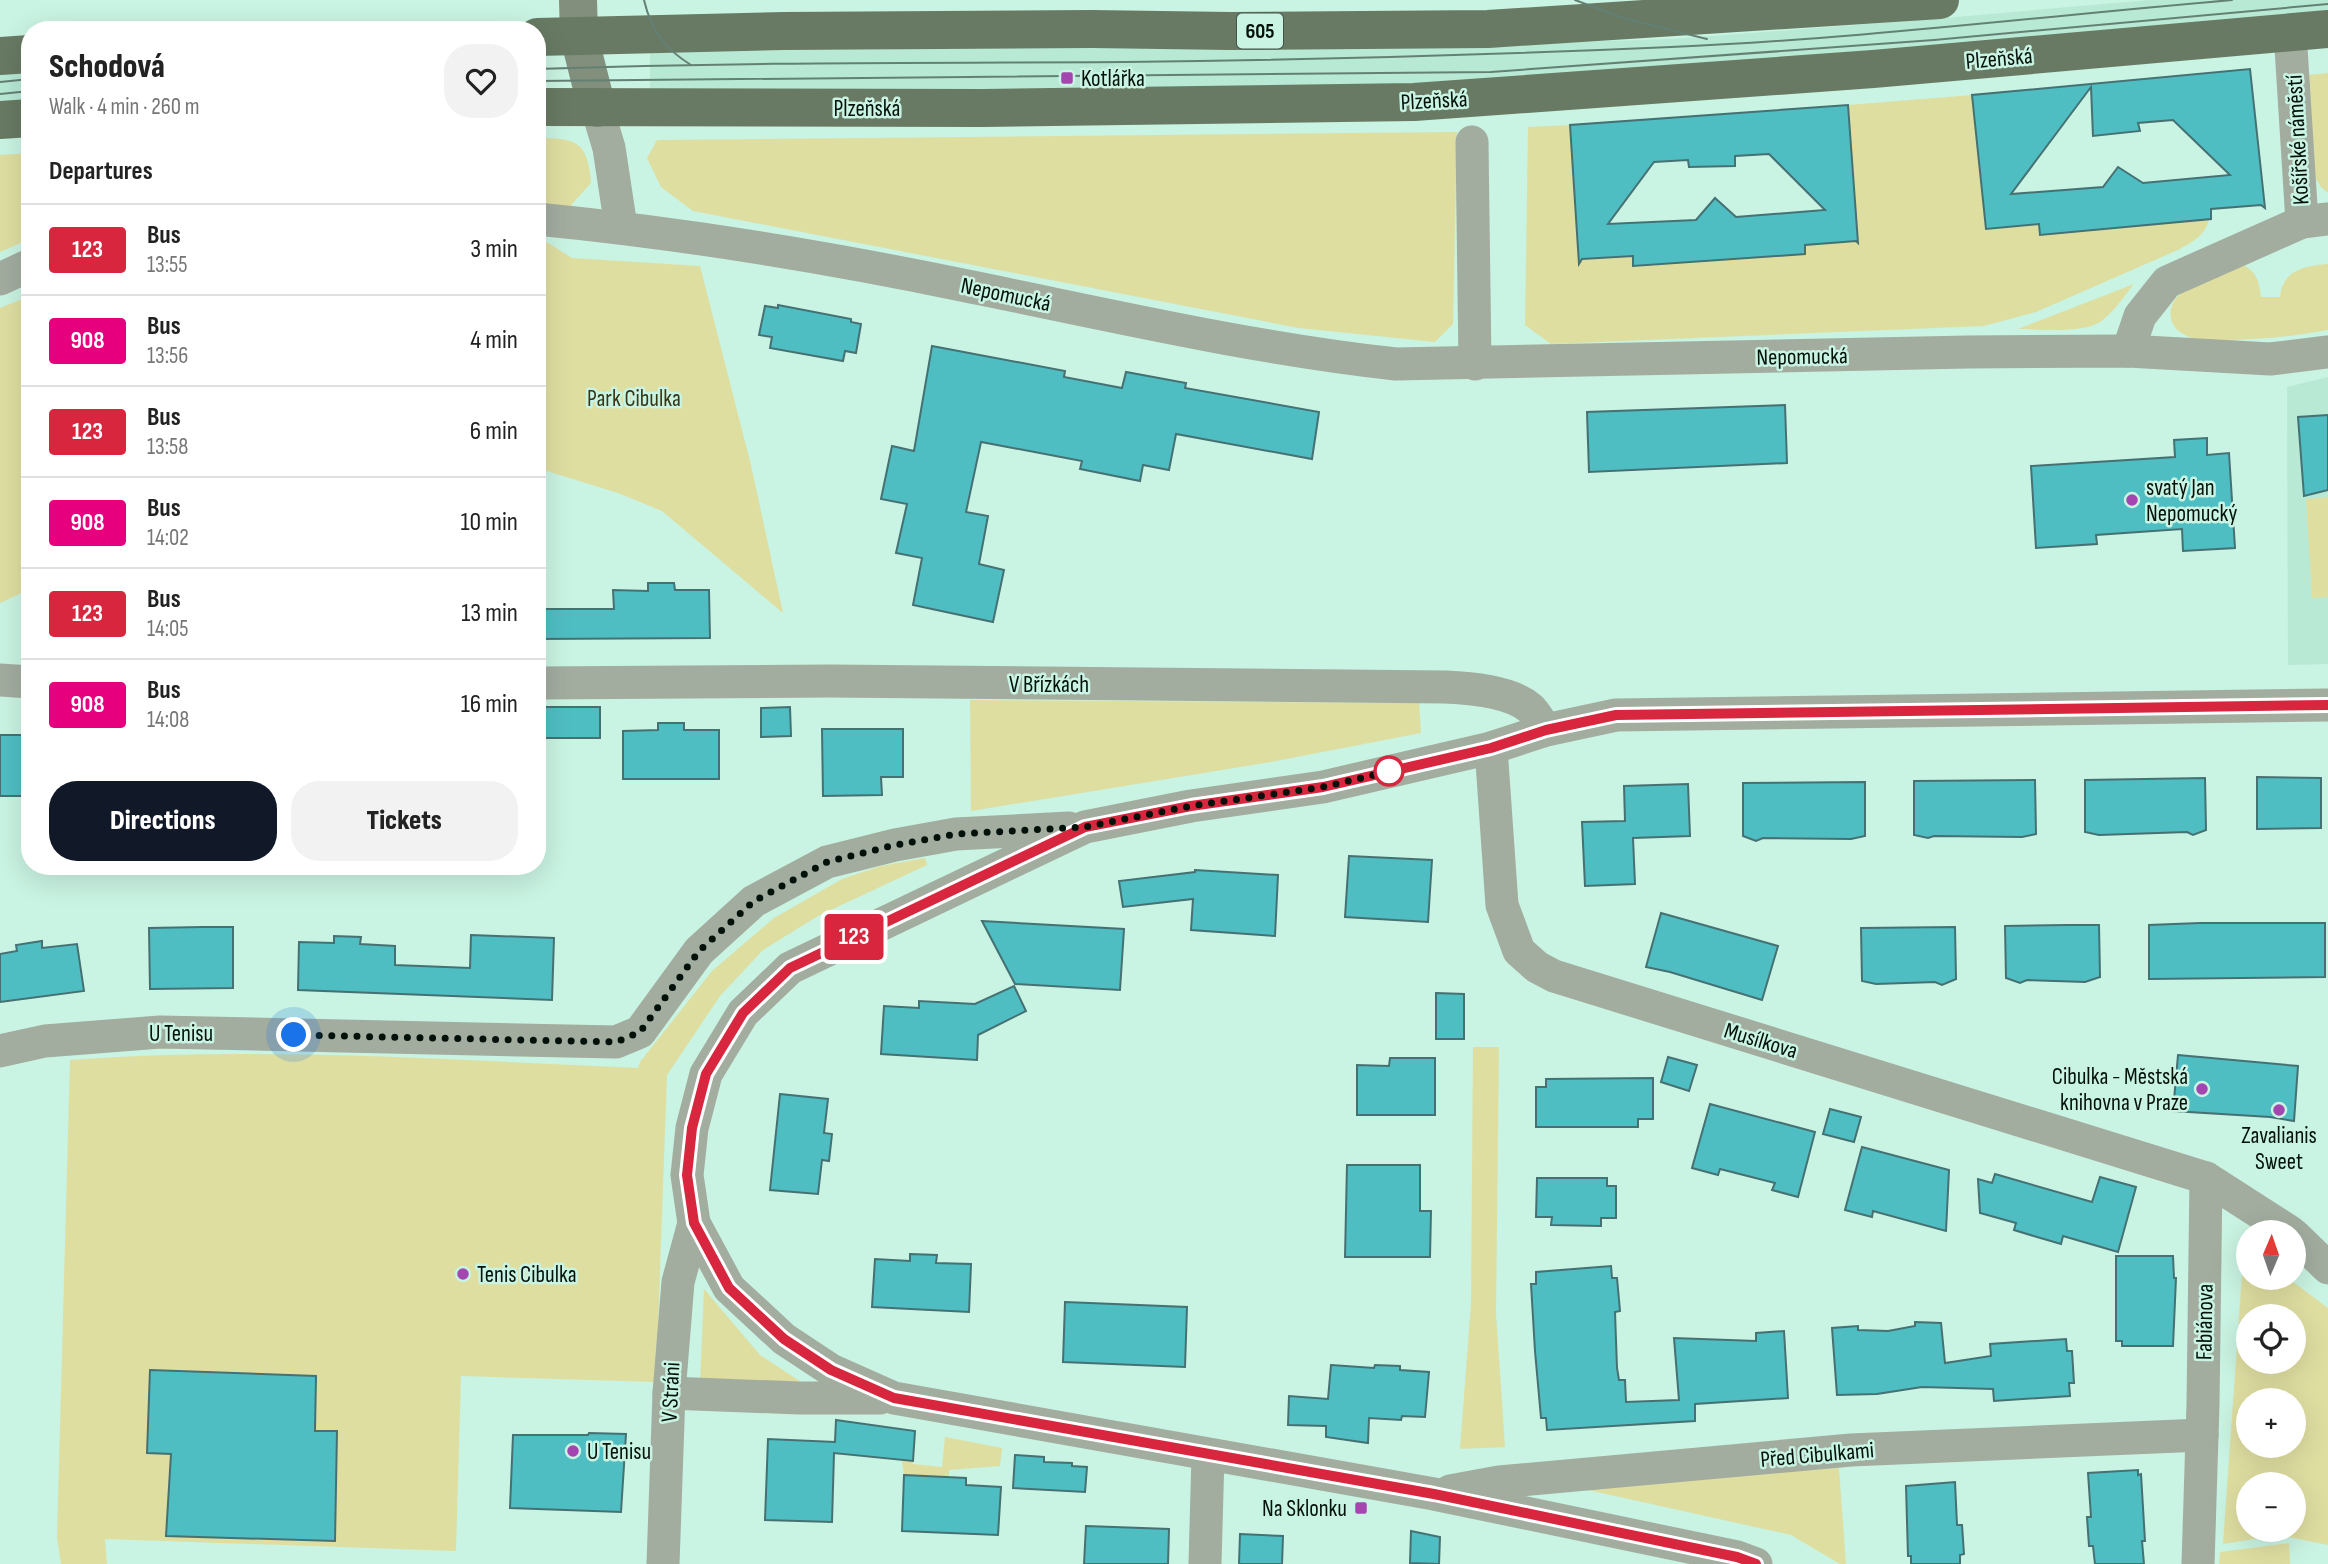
<!DOCTYPE html>
<html lang="en">
<head>
<meta charset="utf-8">
<style>
  :root { --surface:#fff; --page:#f2f2f2; --text:#222; --muted:#767676; --line:#e0e0e0; --accent:#111827 }
  body { margin:0; font-family:"Sofia Sans Condensed",sans-serif; background:var(--page); color:var(--text); height:100vh; display:flex; flex-direction:column; font-size:26px; white-space:nowrap }
  * { box-sizing:border-box; margin:0 }
  p { font-size:23px; color:var(--muted) }
  .icon { flex:none; width:38px; height:38px; fill:none; stroke:currentColor; stroke-width:2; stroke-linecap:round; stroke-linejoin:round }
  .map { position:relative; flex:1; overflow:hidden }
  .panel { position:absolute; left:21px; top:21px; width:525px; height:854px; display:flex; flex-direction:column; background:var(--surface); border-radius:28px; box-shadow:0 7px 28px #0002 }
  .panel>* { flex:none }
  .badge { padding:0 14px; border-radius:5px; font-size:24px; line-height:46px }
  .needle { width:46px; rotate:2deg }
  .buttons { position:absolute; left:2236px; top:1220px; display:grid; gap:14px }
  .buttons a { display:grid; place-items:center; width:70px; height:70px; border-radius:50%; background:var(--surface); box-shadow:0 7px 28px #0002; font-size:35px }
  .you { position:absolute; width:35px; height:35px; margin:-18px; border:5px solid #fff; border-radius:50%; background:#1a73e8; box-shadow:0 0 0 10px #1a73e833 }
  .map>.badge { position:absolute; translate:-50% -50%; box-shadow:0 0 0 4px #fff }
  h2 { padding:0 28px; font-size:26px; line-height:63px }
  .round { display:grid; place-items:center; flex:none; width:74px; height:74px; border-radius:28px; background:var(--page) }
  .overview { display:flex; align-items:center; justify-content:space-between; height:119px; padding:0 28px }
  h1 { font-size:33px; font-weight:800; line-height:52px }
  .action { display:flex; gap:14px; margin-top:auto; padding:14px 28px }
  .action a { flex:1; height:80px; border-radius:28px; background:var(--accent); color:#fff; font-size:28px; font-weight:800; line-height:80px; text-align:center }
  .action a+a { background:var(--page); color:var(--text) }
  ul { padding:0; list-style:none }
  li { display:flex; align-items:center; gap:21px; height:91px; padding:0 28px; border-top:2px solid var(--line) }
  li div { flex:1 }
  li b { display:block; font-size:26px }
  li em { font-style:normal }
  li .badge { min-width:77px; font-weight:700; text-align:center }
  .map>svg:first-child { display:block }
  .built { fill:#b7e9d5 }
  .green { fill:#dfdea1; fill-rule:evenodd }
  .building { fill:#4fbec3; stroke:#457173; stroke-width:2; fill-rule:evenodd }
  .lines { fill:none; stroke-linecap:round; stroke-linejoin:round }
  .street { stroke:#a2ac9f; stroke-width:33 }
  .secondary { stroke:#818f7c; stroke-width:38 }
  .primary { stroke:#687a63; stroke-width:38 }
  .tram { stroke:#648074; stroke-width:2 }
  .line-casing { stroke:#fff; stroke-width:16 }
  .line { stroke:#d7263d; stroke-width:10 }
  .walk { stroke:#03110b; stroke-width:7; stroke-dasharray:0 12.6 }
  .poi-dot { fill:#a346b0; stroke:#c9f3e2; stroke-width:2.5 }
  .stop-dot { fill:#fff; stroke:#d7263d; stroke-width:3.5 }
  .labels { text-anchor:middle; stroke-width:5; stroke-linejoin:round; paint-order:stroke }
  .shield { fill:#c9f3e2; stroke:#3e554c; stroke-width:2 }
  .shield-label { font-size:21px; font-weight:bold; fill:#03110b }
  .street-label { font-size:23px; fill:#03110b; stroke:#c9f3e2 }
  .poi-label { font-size:23px; fill:#03110b; stroke:#c9f3e2; text-anchor:start }
  .park-label { font-size:23px; fill:#373614; stroke:#c9f3e2 }
</style>
</head>
<body>
<div class="map">
<svg width="2328" height="1564" viewBox="0 0 2328 1564">
  <rect width="100%" height="100%" fill="#c9f3e2"/>
  <g class="built">
    <polygon points="2149,0 2328,0 2328,13 1490,81 1308,87 650,94 650,51 1477,45 1673,39 1934,19"/>
    <polygon points="30,71 30,102 0,104 0,74"/>
    <polygon points="2328,377 2328,664 2288,665 2287,387"/>
  </g>
  <g class="green">
    <polygon points="2328,73 2328,193 2321,187 2313,174 2308,75"/>
    <path d="M1972,95L1986,229L2039,225L2040,235L2209,220C2204,236 2194,241 2180,249L2036,312L1984,326L1551,344L1525,325L1528,127L1570,125L1579,260L1632,256L1634,266L1804,254L1805,244L1858,241L1848,105Z"/>
    <polygon points="1457,132 1453,324 1435,342 1299,328 693,211 661,187 647,158 657,140"/>
    <path d="M537,138C576,138 588,141 591,183L572,204L571,210L537,205Z"/>
    <polygon points="30,153 30,239 0,252 0,155"/>
    <polygon points="537,236 572,258 700,266 751,465 783,613 662,511 618,493 537,468"/>
    <path d="M2328,264V330C2295,336 2264,339 2231,340C2221,340 2209,342 2199,340C2187,337 2173,331 2171,318C2165,287 2221,274 2243,265C2257,272 2259,282 2261,297H2280C2283,270 2304,266 2328,264Z"/>
    <path d="M2134,284C2125,295 2116,309 2105,318C2088,335 2042,329 2018,329Z"/>
    <polygon points="30,296 30,589 0,603 0,308"/>
    <polygon points="2328,497 2328,597 2312,598 2306,499"/>
    <polygon points="970,700 1419,703 1421,733 1271,762 971,811"/>
    <path d="M925,858L927,865L818,916L763,950L720,996L667,1075L656,1382L461,1376L456,1551L105,1539L107,1564H61L57,1537L70,1060C259,1046 449,1060 638,1068L640,1062L712,971L774,918L842,879L881,866Z"/>
    <polygon points="1473,1047 1499,1047 1496,1314 1505,1447 1460,1449 1471,1303"/>
    <path d="M2249,1255V1278H2288L2328,1308V1545L2289,1537H2266L2223,1544L2243,1260ZM2249,1316H2294V1362H2249ZM2249,1400H2294V1446H2249ZM2249,1484H2294V1530H2249Z"/>
    <polygon points="704,1289 760,1355 804,1384 700,1384"/>
    <polygon points="945,1437 1002,1448 1000,1466 949,1470 949,1477 904,1475 902,1460 913,1460 913,1464 942,1467"/>
    <polygon points="1839,1468 1846,1564 1840,1564 1791,1535 1570,1486"/>
    <polygon points="2289,1543 2290,1564 2219,1564 2220,1552"/>
  </g>
  <g class="building">
    <path d="M2250,69L2265,208L2261,205L2211,209V219L2040,235L2039,224L1986,229L1972,95ZM2091,87L2093,136L2140,131L2138,123L2173,120L2230,175L2143,183L2118,167L2103,187L2011,194Z"/>
    <path d="M1848,105L1858,243L1856,241L1805,245V254L1633,266V256L1582,259L1579,264L1570,125ZM1769,154L1825,210L1736,217L1715,198L1696,220L1608,224L1654,162L1688,160L1689,167L1735,166V156Z"/>
    <polygon points="778,305 851,319 851,322 861,324 856,353 845,351 843,361 770,348 772,337 759,335 765,306 778,308"/>
    <polygon points="932,346 1065,371 1064,377 1122,388 1126,372 1186,383 1185,388 1319,412 1312,459 1176,434 1169,470 1143,465 1140,481 1080,469 1082,461 981,442 966,512 988,516 979,564 1004,570 993,622 913,605 922,558 896,553 907,504 881,499 892,446 914,451"/>
    <polygon points="1785,405 1787,463 1589,472 1587,412"/>
    <polygon points="2328,415 2328,490 2304,496 2298,417"/>
    <polygon points="2207,438 2207,455 2229,453 2235,548 2183,551 2182,529 2096,535 2097,544 2036,548 2031,466 2175,457 2174,440"/>
    <polygon points="648,583 674,583 675,590 709,590 710,638 537,639 537,609 614,609 613,590 648,591"/>
    <polygon points="544,707 600,707 600,738 545,738"/>
    <polygon points="790,707 791,736 761,737 761,708"/>
    <polygon points="658,723 684,723 684,730 719,730 719,779 623,779 623,731 658,730"/>
    <polygon points="822,729 903,729 903,777 881,777 882,795 823,796"/>
    <polygon points="0,735 28,735 29,796 0,796"/>
    <polygon points="2257,777 2321,778 2321,828 2257,829"/>
    <polygon points="2205,778 2206,830 2193,835 2187,832 2099,835 2085,832 2085,780"/>
    <polygon points="2035,780 2036,834 2022,837 1934,836 1928,838 1914,835 1914,781"/>
    <polygon points="1865,782 1865,836 1851,839 1763,838 1756,841 1743,836 1743,783"/>
    <polygon points="1688,784 1690,836 1633,838 1635,884 1585,886 1582,822 1625,821 1624,786"/>
    <polygon points="1349,856 1432,860 1428,922 1345,917"/>
    <polygon points="1195,870 1278,875 1275,936 1191,930 1193,899 1123,907 1119,881 1195,872"/>
    <polygon points="1661,913 1778,946 1762,1000 1670,972 1646,967"/>
    <polygon points="982,921 1124,929 1120,990 1015,984"/>
    <polygon points="2200,923 2325,923 2325,977 2149,979 2149,925"/>
    <polygon points="2067,925 2099,925 2100,977 2085,982 2027,980 2020,983 2006,978 2005,926"/>
    <polygon points="202,927 233,927 233,988 150,989 149,928"/>
    <polygon points="1955,927 1956,979 1942,985 1935,982 1876,984 1862,981 1861,928"/>
    <polygon points="471,935 554,938 552,1000 298,990 299,942 334,943 334,936 361,937 360,944 395,946 395,965 470,968"/>
    <polygon points="42,941 42,948 77,944 84,991 0,1002 0,954 17,951 16,945"/>
    <polygon points="1014,986 1026,1011 978,1035 977,1060 881,1054 884,1006 919,1008 919,1001 975,1004"/>
    <polygon points="1436,993 1464,994 1464,1039 1436,1039"/>
    <polygon points="2178,1055 2298,1066 2294,1121 2270,1117 2173,1111"/>
    <polygon points="1668,1057 1697,1065 1689,1091 1661,1082"/>
    <polygon points="1390,1058 1435,1058 1435,1115 1357,1115 1357,1065 1389,1066"/>
    <polygon points="1653,1078 1653,1119 1638,1119 1638,1127 1536,1127 1536,1087 1546,1087 1546,1079"/>
    <polygon points="780,1094 828,1099 824,1133 832,1134 829,1161 822,1160 818,1194 770,1190"/>
    <polygon points="1710,1104 1815,1132 1798,1197 1772,1190 1775,1183 1720,1169 1718,1175 1692,1168"/>
    <polygon points="1830,1109 1861,1117 1854,1142 1823,1134"/>
    <polygon points="1862,1147 1949,1170 1946,1231 1873,1211 1872,1217 1845,1210"/>
    <polygon points="1347,1165 1420,1165 1420,1211 1431,1211 1430,1257 1345,1257"/>
    <polygon points="1995,1174 2092,1202 2100,1177 2136,1187 2118,1252 2063,1236 2061,1244 2037,1237 2014,1230 2016,1223 1980,1213 1978,1179 1992,1183"/>
    <polygon points="1537,1178 1607,1178 1607,1186 1616,1186 1616,1218 1601,1218 1601,1226 1551,1225 1552,1217 1536,1217"/>
    <polygon points="910,1254 937,1255 936,1263 971,1264 969,1312 872,1307 875,1259 910,1261"/>
    <polygon points="2116,1256 2173,1256 2174,1278 2176,1278 2173,1346 2122,1346 2122,1341 2116,1341"/>
    <polygon points="1611,1266 1612,1278 1617,1278 1620,1311 1615,1312 1617,1368 1619,1380 1625,1380 1626,1402 1679,1400 1674,1338 1756,1341 1756,1333 1784,1331 1788,1398 1695,1404 1695,1421 1547,1430 1546,1418 1541,1418 1535,1351 1531,1284 1536,1284 1536,1272"/>
    <polygon points="1065,1302 1187,1307 1185,1367 1063,1362"/>
    <polygon points="1915,1322 1941,1323 1945,1363 1991,1356 1990,1344 2066,1339 2067,1351 2072,1351 2074,1383 2069,1383 2070,1396 1994,1401 1993,1389 1922,1387 1877,1394 1837,1395 1832,1328 1858,1326 1858,1330 1888,1331 1915,1326"/>
    <polygon points="1331,1365 1374,1368 1375,1365 1400,1366 1400,1370 1429,1372 1425,1417 1402,1416 1401,1420 1369,1418 1368,1443 1326,1437 1326,1426 1288,1425 1289,1396 1328,1399"/>
    <polygon points="150,1370 316,1376 315,1431 337,1431 335,1541 166,1536 171,1454 147,1453"/>
    <polygon points="836,1420 915,1431 913,1461 834,1453 832,1522 765,1520 768,1439 835,1442"/>
    <polygon points="589,1433 626,1434 621,1512 510,1508 513,1435 588,1435"/>
    <polygon points="1015,1455 1044,1457 1044,1462 1072,1463 1072,1466 1087,1467 1085,1492 1013,1488"/>
    <polygon points="2138,1470 2138,1475 2141,1474 2145,1541 2142,1541 2144,1564 2095,1564 2093,1546 2089,1546 2087,1517 2091,1517 2088,1473"/>
    <polygon points="904,1475 966,1478 966,1485 1001,1487 998,1535 902,1531"/>
    <polygon points="1955,1482 1957,1525 1962,1525 1964,1554 1960,1555 1960,1564 1911,1564 1911,1556 1908,1556 1906,1486"/>
    <polygon points="1086,1526 1169,1529 1168,1564 1084,1564"/>
    <polygon points="1411,1531 1440,1537 1439,1564 1410,1563"/>
    <polygon points="1240,1534 1283,1536 1282,1564 1239,1564"/>
  </g>
  <g class="lines">
    <g class="street">
      <polyline points="2290,32 2302,222 2328,219"/>
      <polyline points="597,108 609,148 621,227"/>
      <polyline points="1472,142 1475,364"/>
      <path d="M537,219C680,233 822,256 962,285C1106,314 1250,348 1396,364L1968,352L2128,351L2270,359L2328,352"/>
      <polyline points="0,279 30,265"/>
      <polyline points="2128,351 2140,316 2167,282 2302,222"/>
      <polyline points="0,680 30,682"/>
      <path d="M537,683L830,681L1445,687C1469,688 1510,691 1530,708C1536,713 1541,724 1546,730"/>
      <polyline points="1491,748 1502,905 1519,951 1537,967 1554,976 2206,1178 2290,1232"/>
      <polyline points="0,1051 45,1041 160,1032 616,1042 640,1032 699,951 754,901 827,862 895,845 956,834 1069,828"/>
      <polyline points="2294,1235 2328,1268"/>
      <polyline points="669,1393 799,1398 880,1398"/>
      <polyline points="1450,1491 1499,1482 1851,1450 2202,1435"/>
      <polyline points="663,1564 669,1393 678,1282 694,1223"/>
      <polyline points="1205,1564 1208,1455"/>
      <polyline points="1756,1564 1737,1557 1434,1494 894,1398 831,1370 784,1339 729,1288 694,1223 687,1175 692,1128 706,1074 743,1013 790,968 1085,827 1191,806 1323,787 1491,748 1546,730 1616,715 2328,705"/>
      <polyline points="2198,1564 2203,1404 2206,1178"/>
    </g>
    <polyline class="secondary" points="578,0 579,36 597,108"/>
    <g class="primary">
      <polyline points="537,37 784,31 1092,29 1230,31 1488,29 1940,0"/>
      <polyline points="0,56 30,54"/>
      <polyline points="537,107 983,108 1414,102 1873,69 2328,29"/>
      <polyline points="0,120 30,118"/>
    </g>
    <g class="tram">
      <path d="M644,0C651,30 665,49 691,65"/>
      <polyline points="1575,0 1626,19 1707,39"/>
      <path d="M537,69C733,62 929,63 1126,62C1308,60 1490,55 1671,47C1859,39 2045,16 2232,0"/>
      <polyline points="537,81 1491,72 1934,40 2328,4"/>
      <polyline points="0,82 30,79"/>
      <polyline points="0,94 30,91"/>
    </g>
  </g>
  <g class="lines">
    <g class="line-casing">
      <polyline id="line" points="1756,1564 1737,1557 1434,1494 894,1398 831,1370 784,1339 729,1288 694,1223 687,1175 692,1128 706,1074 743,1013 790,968 1085,827 1191,806 1323,787 1491,748 1546,730 1616,715 2328,705"/>
    </g>
    <use href="#line" class="line"/>
    <polyline class="walk" points="294,1035 616,1042 640,1032 699,951 754,901 827,862 895,845 956,834 1085,827 1191,806 1323,787 1395,770 1389,771"/>
  </g>
  <g class="poi-dot">
    <rect x="1060" y="71" width="14" height="14" rx="3.5"/>
    <circle cx="2132" cy="500" r="7"/>
    <circle cx="2202" cy="1089" r="7"/>
    <circle cx="2279" cy="1110" r="7"/>
    <circle cx="463" cy="1274" r="7"/>
    <circle cx="573" cy="1451" r="7"/>
    <rect x="1354" y="1501" width="14" height="14" rx="3.5"/>
  </g>
  <circle class="stop-dot" cx="1389" cy="771" r="14"/>
  <g class="labels">
    <rect class="shield" x="1237" y="13.5" width="46" height="35" rx="5"/>
    <g class="shield-label">
      <text x="1260" y="38">605</text>
    </g>
    <g class="street-label">
      <text transform="translate(1999 58) rotate(-5)" y="8">Plzeňská</text>
      <text transform="translate(1434 100) rotate(-3)" y="8">Plzeňská</text>
      <text x="867" y="116">Plzeňská</text>
      <text transform="translate(2297 140) rotate(-93)" y="8">Košířské náměstí</text>
      <text transform="translate(1006 294) rotate(12)" y="8">Nepomucká</text>
      <text transform="translate(1802 356) rotate(-1)" y="8">Nepomucká</text>
      <text x="1049" y="692">V Břízkách</text>
      <text x="181" y="1041">U Tenisu</text>
      <text transform="translate(1761 1040) rotate(17)" y="8">Musílkova</text>
      <text transform="translate(2204 1322) rotate(-89)" y="8">Fabiánova</text>
      <text transform="translate(670 1392) rotate(-87)" y="8">V Stráni</text>
      <text transform="translate(1817 1454) rotate(-5)" y="8">Před Cibulkami</text>
    </g>
    <g class="poi-label">
      <text x="1081" y="86">Kotlářka</text>
      <text x="2146" y="495">svatý Jan<tspan x="2146" dy="26">Nepomucký</tspan></text>
      <text x="2188" y="1084" text-anchor="end">Cibulka - Městská<tspan x="2188" dy="26">knihovna v Praze</tspan></text>
      <text x="2279" y="1143" text-anchor="middle">Zavalianis<tspan x="2279" dy="26">Sweet</tspan></text>
      <text x="477" y="1282">Tenis Cibulka</text>
      <text x="587" y="1459">U Tenisu</text>
      <text x="1347" y="1516" text-anchor="end">Na Sklonku</text>
    </g>
    <g class="park-label">
      <text x="634" y="406">Park Cibulka</text>
    </g>
  </g>
</svg>
<div class="buttons">
<a><svg class="needle" viewBox="-14 -14 28 28"><path d="M0-13l5 13h-10z" fill="#e53935"/><path d="M0 13l5-13h-10z" fill="#767676"/></svg></a>
<a><svg class="icon" aria-label="locate" viewBox="0 0 24 24"><circle cx="12" cy="12" r="6"/><path d="M12 2v4M12 18v4M2 12h4M18 12h4"/></svg></a>
<a>+</a>
<a>−</a>
</div>
<div class="you" style="left:294px;top:1035px"></div>
<b class="badge" style="left:854px;top:937px;background:#d7263d;color:#fff">123</b>
<section class="panel">
<div class="overview"><div><h1>Schodová</h1><p>Walk · 4 min · 260 m</p></div><a class="round"><svg class="icon" aria-label="heart" viewBox="0 0 24 24"><path d="M12 20l-8-8c-3-5 5-10 8-4 3-6 11-1 8 4z"/></svg></a></div>
<h2>Departures</h2>
<ul>
<li><span class="badge" style="background:#d7263d;color:#fff">123</span><div><b>Bus</b><p>13:55</p></div><em>3 min</em></li>
<li><span class="badge" style="background:#e6007e;color:#fff">908</span><div><b>Bus</b><p>13:56</p></div><em>4 min</em></li>
<li><span class="badge" style="background:#d7263d;color:#fff">123</span><div><b>Bus</b><p>13:58</p></div><em>6 min</em></li>
<li><span class="badge" style="background:#e6007e;color:#fff">908</span><div><b>Bus</b><p>14:02</p></div><em>10 min</em></li>
<li><span class="badge" style="background:#d7263d;color:#fff">123</span><div><b>Bus</b><p>14:05</p></div><em>13 min</em></li>
<li><span class="badge" style="background:#e6007e;color:#fff">908</span><div><b>Bus</b><p>14:08</p></div><em>16 min</em></li>
</ul>
<div class="action"><a>Directions</a><a>Tickets</a></div>
</section>
</div>
</body>
</html>
